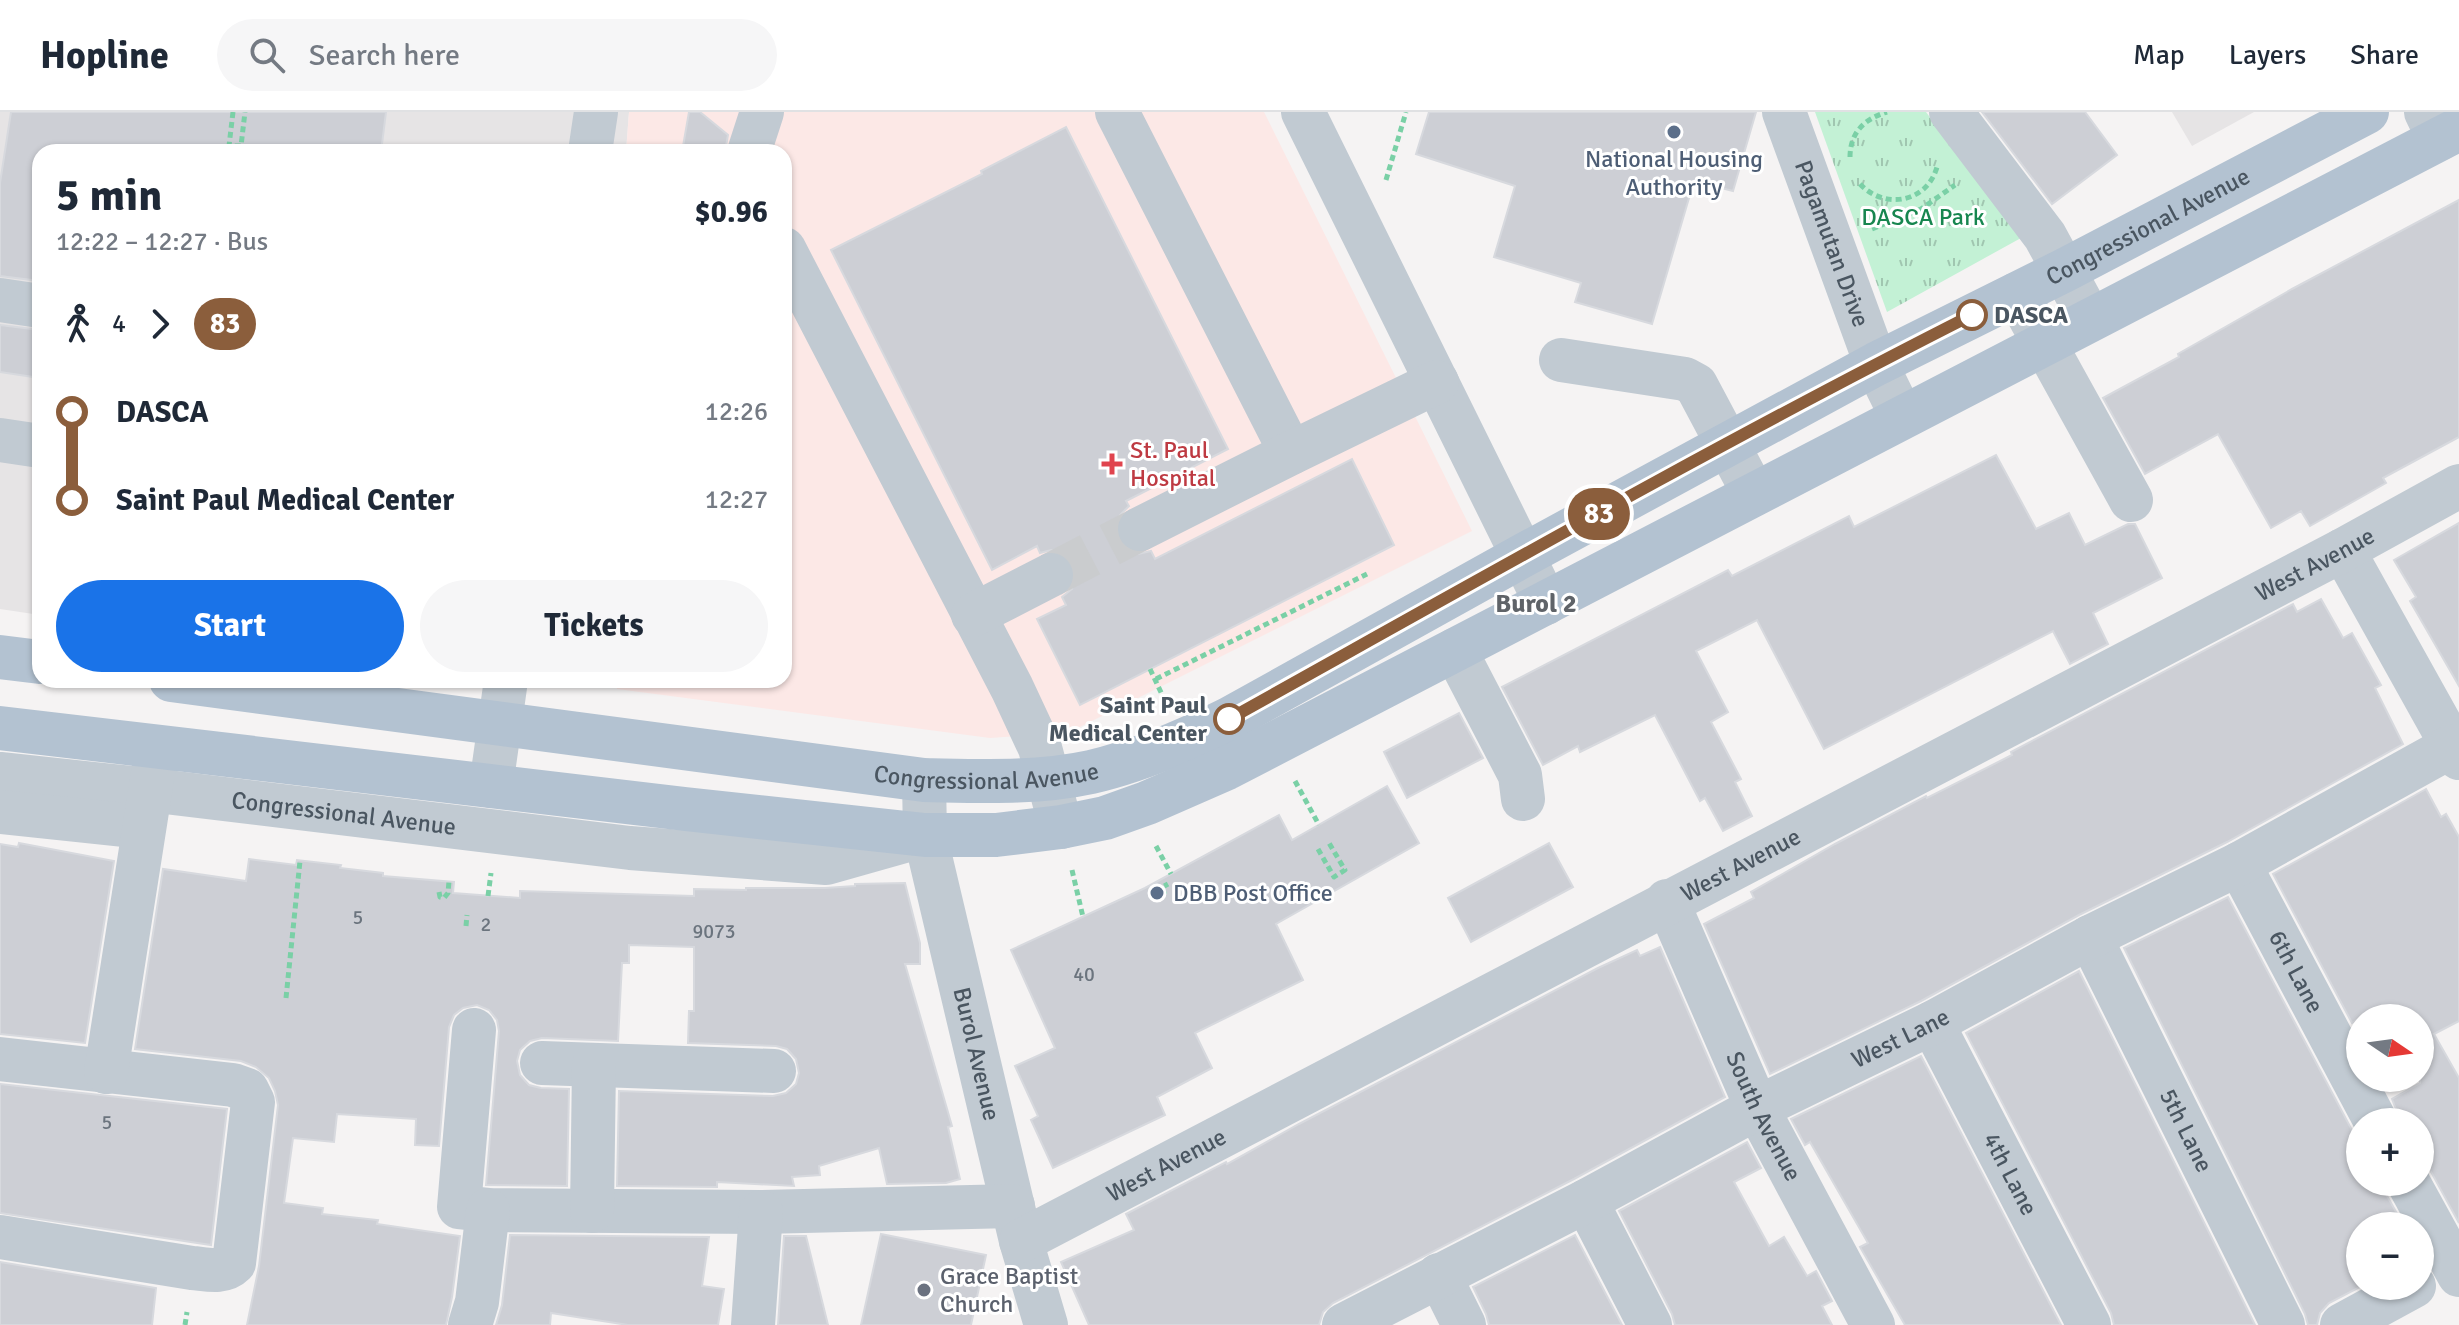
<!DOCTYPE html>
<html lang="en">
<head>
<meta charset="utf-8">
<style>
  :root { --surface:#fff; --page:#f6f6f7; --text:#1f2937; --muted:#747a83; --line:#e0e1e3; --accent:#1a73e8 }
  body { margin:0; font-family:Signika,sans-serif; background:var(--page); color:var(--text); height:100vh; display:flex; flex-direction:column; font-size:30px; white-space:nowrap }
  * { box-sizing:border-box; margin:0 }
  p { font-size:26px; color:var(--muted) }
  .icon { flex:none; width:44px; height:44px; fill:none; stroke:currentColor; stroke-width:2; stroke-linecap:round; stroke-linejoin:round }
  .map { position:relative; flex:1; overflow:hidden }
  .sheet { position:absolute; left:32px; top:32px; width:760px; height:544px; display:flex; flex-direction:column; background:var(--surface); border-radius:24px; box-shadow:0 2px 6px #0004 }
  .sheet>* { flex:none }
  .badge { padding:0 16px; border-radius:26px; font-size:28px; line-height:52px }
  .needle { width:52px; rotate:103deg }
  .fabs { position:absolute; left:2346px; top:892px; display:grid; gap:16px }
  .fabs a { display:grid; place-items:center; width:88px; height:88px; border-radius:50%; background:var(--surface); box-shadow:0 2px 6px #0004; font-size:40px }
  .map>.badge { position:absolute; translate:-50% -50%; box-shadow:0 0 0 4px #fff }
  .legs { display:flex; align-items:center; gap:12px; height:88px; padding:0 24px; font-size:26px }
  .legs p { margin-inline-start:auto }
  .head { display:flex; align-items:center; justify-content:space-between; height:136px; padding:0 24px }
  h1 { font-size:44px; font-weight:800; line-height:60px }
  .button { display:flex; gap:16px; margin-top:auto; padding:16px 24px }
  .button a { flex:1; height:92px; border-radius:48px; background:var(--accent); color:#fff; font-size:32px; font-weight:800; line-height:92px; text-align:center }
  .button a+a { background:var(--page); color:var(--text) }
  ul { padding:0 24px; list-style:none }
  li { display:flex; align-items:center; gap:28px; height:88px; font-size:30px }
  li i { display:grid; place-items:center; width:12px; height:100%; margin:0 10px; background:currentColor }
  li i::after { content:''; width:20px; height:20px; margin:-10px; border:6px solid; border-radius:50%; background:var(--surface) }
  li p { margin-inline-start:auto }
  li:first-child i { background:linear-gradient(#0000 50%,currentColor 0) }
  li:last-child i { background:linear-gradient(currentColor 50%,#0000 0) }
  header { display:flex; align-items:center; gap:48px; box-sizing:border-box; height:112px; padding:0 40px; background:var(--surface); border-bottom:2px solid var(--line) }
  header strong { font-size:38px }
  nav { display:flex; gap:44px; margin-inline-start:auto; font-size:28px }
  .search { width:560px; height:72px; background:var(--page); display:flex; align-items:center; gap:20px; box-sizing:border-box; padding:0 28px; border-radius:44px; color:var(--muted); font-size:30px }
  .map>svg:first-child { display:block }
  .education { fill:#e6e4e5 }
  .medical { fill:#fce8e6 }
  .grass { fill:url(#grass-tufts) }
  .building { fill:#cdcfd5; stroke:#d7d9de; stroke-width:2 }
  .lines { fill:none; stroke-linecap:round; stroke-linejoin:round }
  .minor-tunnel { stroke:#caccce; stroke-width:44; stroke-dasharray:44 22; stroke-linecap:butt }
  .path { stroke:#7ad0a6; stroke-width:5; stroke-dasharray:6 4; stroke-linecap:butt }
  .minor { stroke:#c1cad2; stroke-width:44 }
  .major { stroke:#b3c2d1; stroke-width:44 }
  .line-1-casing { stroke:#fff; stroke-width:18 }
  .line-1 { stroke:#8b5e3c; stroke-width:12 }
  .service-dot { fill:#5c6f8a; stroke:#fff; stroke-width:3 }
  .stop-1-dot { fill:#fff; stroke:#8b5e3c; stroke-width:4 }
  .health-dot { fill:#e0444e; stroke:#fff; stroke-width:3 }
  .worship-dot { fill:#6b7280; stroke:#fff; stroke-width:3 }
  .labels { text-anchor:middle; stroke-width:6; stroke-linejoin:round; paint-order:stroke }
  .number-label { font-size:20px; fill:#6b747e }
  .service-label { font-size:24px; fill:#4e5e75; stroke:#fff }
  .park-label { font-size:24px; fill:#17864f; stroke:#fff }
  .street-label { font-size:24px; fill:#4a5661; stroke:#fff }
  .stop-label { font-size:24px; font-weight:bold; fill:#4a5661; stroke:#fff; text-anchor:start }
  .health-label { font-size:24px; fill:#be3a42; stroke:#fff; text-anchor:start }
  .worship-label { font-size:24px; fill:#5b616d; stroke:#fff; text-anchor:start }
  .neighbourhood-label { font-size:26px; font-weight:bold; fill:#5f6368; stroke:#fff }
</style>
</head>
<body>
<header>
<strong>Hopline</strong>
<div class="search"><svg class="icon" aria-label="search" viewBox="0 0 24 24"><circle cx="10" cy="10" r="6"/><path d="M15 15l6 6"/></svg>Search here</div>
<nav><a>Map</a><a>Layers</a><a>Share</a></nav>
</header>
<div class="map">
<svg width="2459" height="1213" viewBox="0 0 2459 1213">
  <defs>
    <pattern id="grass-tufts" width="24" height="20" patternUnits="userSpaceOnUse" patternTransform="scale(2)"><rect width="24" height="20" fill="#c3f1d5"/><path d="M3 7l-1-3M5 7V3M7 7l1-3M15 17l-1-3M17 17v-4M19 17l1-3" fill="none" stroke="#a0c6b0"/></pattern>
  </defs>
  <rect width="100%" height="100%" fill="#f5f3f3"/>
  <g class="education">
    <polygon points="0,0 629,0 626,40 40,40 40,503 0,497"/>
    <polygon points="2172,0 2254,0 2192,34"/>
  </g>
  <polygon class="medical" points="629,0 1264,0 1472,419 1076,617 1034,623 990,626 617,577 617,568 784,568 784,40 626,40"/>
  <polygon class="grass" points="1815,0 1926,0 2021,126 1887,200"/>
  <g class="building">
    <polygon points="11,0 386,0 381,40 206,40 170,35 169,40 40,40 40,169 0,164 0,71"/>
    <polygon points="689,0 700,0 728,23 725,40 682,40"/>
    <polygon points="1429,0 1756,0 1733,79 1694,69 1652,212 1575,190 1581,171 1494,145 1515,74 1416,42"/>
    <polygon points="1982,0 2085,0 2117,43 2052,92"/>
    <polygon points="1066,15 1228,337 1126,389 1129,394 1120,403 1115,415 1118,429 1127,438 1138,442 1151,439 1155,447 1352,347 1394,433 1080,593 1037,507 1066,493 1062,485 1072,477 1076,465 1073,451 1064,442 1051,438 1040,441 1037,434 992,458 831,138 982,62 981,59"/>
    <polygon points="2459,88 2459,325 2383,366 2386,371 2310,414 2301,399 2271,416 2218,322 2145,362 2103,286 2179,245 2178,242 2292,177"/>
    <polygon points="0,213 40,218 40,266 0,260"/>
    <polygon points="1996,343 2036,417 2069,401 2085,433 2128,412 2135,412 2162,466 2093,501 2108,532 2070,552 2053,519 1824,637 1757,508 1696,539 1728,600 1711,610 1741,667 1735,670 1752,704 1723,719 1705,686 1700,689 1655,603 1580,640 1578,634 1543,653 1502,575 1728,458 1732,464 1849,404 1854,415"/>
    <polygon points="2459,411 2459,574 2410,489 2416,485 2394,448"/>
    <polygon points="2321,487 2343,526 2352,521 2381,573 2375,576 2403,632 2227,730 2079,803 1921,889 1770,962 1704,812 1754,786 1751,780 1835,732 1926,684 1927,686 2012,643 2011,640 2293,492 2297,500"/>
    <polygon points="1459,601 1483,646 1407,686 1384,640"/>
    <polygon points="1387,674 1419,731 1276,812 1303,868 1195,921 1212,956 1157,985 1165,1003 1053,1056 1031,1008 1038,1004 1015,954 1055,936 1011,838 1145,776 1279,703 1292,728"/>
    <polygon points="2426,677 2441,705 2446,702 2459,725 2459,909 2434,922 2459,966 2459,1111 2430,1058 2420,1048 2420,1010 2401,1010 2392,987 2420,971 2420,906 2360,906 2352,911 2273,762"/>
    <polygon points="19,731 114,749 85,931 0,922 0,732 18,735"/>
    <polygon points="1549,731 1573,775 1471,830 1448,786"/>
    <polygon points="249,747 296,753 297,748 341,753 340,756 383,761 383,764 454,770 453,781 520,786 520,779 694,784 694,777 746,778 746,776 825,776 855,774 855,772 905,771 920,831 920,852 905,852 952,1014 948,1015 960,1067 946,1071 887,1072 879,1036 819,1054 820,1063 792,1065 794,1074 717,1070 717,1075 617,1074 619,979 773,984 786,981 796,972 799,961 796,947 787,937 776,934 688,931 689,899 694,899 694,835 629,833 629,851 622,851 618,929 542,926 530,929 520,938 517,949 520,963 529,973 541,976 569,977 567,1074 486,1073 499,919 497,908 489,898 477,893 463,896 454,903 449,915 439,1034 415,1033 416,1007 337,1002 334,1030 293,1026 284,1091 323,1096 322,1102 378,1108 377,1112 460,1124 452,1185 446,1213 247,1213 259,1154 278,993 275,979 269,966 256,955 241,949 135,937 163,757 246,769"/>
    <polygon points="2228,785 2354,1022 2360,1028 2360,1070 2383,1070 2386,1082 2404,1114 2360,1114 2362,1174 2329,1191 2320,1201 2317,1213 2308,1213 2305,1202 2124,836"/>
    <polygon points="1660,835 1725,985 1574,1067 1333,1191 1323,1200 1319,1213 1089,1213 1061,1150 1134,1118 1126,1102 1226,1050 1227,1052 1299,1012 1598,856 1637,838 1640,844"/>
    <polygon points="2079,859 2255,1213 2114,1213 2111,1201 1966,921"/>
    <polygon points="1921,944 2061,1213 1905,1213 1860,1135 1868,1131 1810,1030 1805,1033 1791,1007"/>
    <polygon points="0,972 227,997 211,1133 0,1101"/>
    <polygon points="1747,1030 1761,1056 1734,1070 1769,1134 1784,1125 1807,1164 1816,1159 1832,1189 1822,1194 1832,1213 1675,1213 1672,1202 1619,1099"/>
    <polygon points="881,1122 986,1143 971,1213 861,1213"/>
    <polygon points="510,1123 709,1125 702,1174 724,1177 718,1213 628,1213 551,1201 550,1213 496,1213 502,1193"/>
    <polygon points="1575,1123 1622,1213 1489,1213 1486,1202 1473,1175"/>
    <polygon points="784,1124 806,1124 828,1213 778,1213"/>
    <polygon points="0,1150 156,1176 152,1213 0,1213"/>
  </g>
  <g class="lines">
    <polyline class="minor-tunnel" points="1051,463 1140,417"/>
    <g class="path">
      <polyline points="233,0 229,34 241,34 245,0"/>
      <path d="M1850,45C1850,21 1864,7 1887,0"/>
      <polyline points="1386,68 1406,0"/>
      <path d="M1860,72C1884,98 1927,91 1937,55"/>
      <polyline points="1872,117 1921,97 1955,73"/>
      <polyline points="1150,557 1166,591"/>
      <polyline points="1156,567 1367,462"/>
      <polyline points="1295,669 1319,713"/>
      <polyline points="1156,734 1171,762"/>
      <polyline points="1318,737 1334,765 1345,758 1329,731"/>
      <polyline points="1072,758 1083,805"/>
      <polyline points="1166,779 1160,782 1157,778 1168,772"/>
      <polyline points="439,780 440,785 444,786 448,781 449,769"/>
      <polyline points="488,784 491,761"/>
      <polyline points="466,814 467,803"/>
      <polyline points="286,886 300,749"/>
      <polyline points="185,1213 187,1200"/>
    </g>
    <g class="minor">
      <polyline points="1117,0 1291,341"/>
      <polyline points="1303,0 1546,491"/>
      <path id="s1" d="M1784,0L1876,252L1902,305"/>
      <polyline points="1951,0 2045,124 2090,207"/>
      <polyline points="2426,0 2439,27"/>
      <polyline points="590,40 596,0"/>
      <polyline points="749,40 762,0"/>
      <polyline points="784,137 1012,576 1040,636 1061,715"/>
      <polyline points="2017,182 2131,388"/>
      <polyline points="0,188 40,194"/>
      <polyline points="1561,248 1685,267 1696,273 1754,382"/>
      <polyline points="0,328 40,334"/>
      <polyline points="1140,417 1291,341 1437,270"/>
      <polyline points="2343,438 2459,646"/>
      <polyline points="973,503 1051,463"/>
      <polyline points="1455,538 1520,663 1523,687"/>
      <path id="s2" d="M0,662L150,678L630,736L826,751L925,723"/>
      <path id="s3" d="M924,668L925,723L1021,1129L1046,1213"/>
      <polyline points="491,674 506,568"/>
      <polyline points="0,700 144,715"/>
      <path id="s4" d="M2239,752L2376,1010"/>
      <path id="s5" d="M1667,789L1757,996L1873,1213"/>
      <path id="s6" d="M2090,825L2283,1213"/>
      <path id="s7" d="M1932,911L2089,1213"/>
      <polyline points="474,918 459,1095 488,1098 761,1100 1013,1094"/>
      <path d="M0,947L233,973L247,978L253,990L234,1151C223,1162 206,1157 192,1156L0,1125"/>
      <polyline points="542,951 774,959"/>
      <polyline points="106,960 155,648"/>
      <polyline points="2408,1070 2459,1163"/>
      <polyline points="1586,1089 1650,1213"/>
      <polyline points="592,1099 594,953"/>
      <path id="s8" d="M1021,1129L2343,438L2459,374"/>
      <polyline points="1439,1163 1464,1213"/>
      <polyline points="470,1213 477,1190 488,1098"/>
      <polyline points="753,1213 761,1100"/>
      <path id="s9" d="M1344,1213L1586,1089L1757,996L1932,911L2090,825L2239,752L2452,634"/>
      <polyline points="2342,1213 2414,1174"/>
    </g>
    <g class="major">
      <polyline points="0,545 40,550"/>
      <path id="s10" d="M171,568L924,668C979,669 1036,672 1091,660C1139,649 1185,629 1229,607L1522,444L1876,252L2065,158L2367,0"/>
      <polyline points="0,616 685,697 925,723 996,723 1061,715 1105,706 1147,691 1227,656 2459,17"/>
    </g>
  </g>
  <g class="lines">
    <g class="line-1-casing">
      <path id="line-1" d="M1229,607C1475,470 1721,330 1972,203"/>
    </g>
    <use href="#line-1" class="line-1"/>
  </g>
  <g class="service-dot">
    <circle cx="1674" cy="20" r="8"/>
    <circle cx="1157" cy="781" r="8"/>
  </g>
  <g class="stop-1-dot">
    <circle cx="1972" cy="203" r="14"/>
    <circle cx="1229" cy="607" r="14"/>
  </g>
  <path class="health-dot" d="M1108 340h8v8h8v8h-8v8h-8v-8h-8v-8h8z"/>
  <circle class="worship-dot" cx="924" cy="1178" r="8"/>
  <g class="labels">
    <g class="number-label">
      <text x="358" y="812">5</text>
      <text x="486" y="819">2</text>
      <text x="714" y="826">9073</text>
      <text x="1084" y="869">40</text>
      <text x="107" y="1017">5</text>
    </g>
    <g class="service-label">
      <text x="1674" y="55">National Housing<tspan x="1674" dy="28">Authority</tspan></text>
      <text x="1173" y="789" text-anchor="start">DBB Post Office</text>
    </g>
    <g class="park-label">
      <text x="1923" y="113">DASCA Park</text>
    </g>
    <g class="street-label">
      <text dy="8" stroke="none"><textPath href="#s10" startOffset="2118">Congressional Avenue</textPath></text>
      <text dy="8" stroke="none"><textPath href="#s1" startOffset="140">Pagamutan Drive</textPath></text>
      <text dy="8" stroke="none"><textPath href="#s8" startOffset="1460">West Avenue</textPath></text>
      <text dy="8" stroke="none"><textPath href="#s10" startOffset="822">Congressional Avenue</textPath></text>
      <text dy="8" stroke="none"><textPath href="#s2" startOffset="346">Congressional Avenue</textPath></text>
      <text dy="8" stroke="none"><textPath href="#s8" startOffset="812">West Avenue</textPath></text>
      <text dy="8" stroke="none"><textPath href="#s4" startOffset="122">6th Lane</textPath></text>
      <text dy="8" stroke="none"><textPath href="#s9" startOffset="626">West Lane</textPath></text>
      <text dy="8" stroke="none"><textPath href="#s3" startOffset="280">Burol Avenue</textPath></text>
      <text dy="8" stroke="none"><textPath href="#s5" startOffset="236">South Avenue</textPath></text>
      <text dy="8" stroke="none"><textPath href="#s6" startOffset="216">5th Lane</textPath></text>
      <text dy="8" stroke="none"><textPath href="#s8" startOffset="164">West Avenue</textPath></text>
      <text dy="8" stroke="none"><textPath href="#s7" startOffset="170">4th Lane</textPath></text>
    </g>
    <g class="stop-label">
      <text x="1994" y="211">DASCA</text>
      <text x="1207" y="601" text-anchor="end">Saint Paul<tspan x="1207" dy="28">Medical Center</tspan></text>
    </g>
    <g class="health-label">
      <text x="1130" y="346">St. Paul<tspan x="1130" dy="28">Hospital</tspan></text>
    </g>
    <g class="worship-label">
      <text x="940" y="1172">Grace Baptist<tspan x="940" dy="28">Church</tspan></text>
    </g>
    <g class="neighbourhood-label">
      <text x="1536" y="500">Burol 2</text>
    </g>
  </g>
</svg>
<div class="fabs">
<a><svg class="needle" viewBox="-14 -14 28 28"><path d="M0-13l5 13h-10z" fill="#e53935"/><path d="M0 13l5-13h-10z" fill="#747a83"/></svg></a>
<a>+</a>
<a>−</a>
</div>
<b class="badge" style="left:1599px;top:402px;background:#8b5e3c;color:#fff">83</b>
<section class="sheet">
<div class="head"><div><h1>5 min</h1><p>12:22 – 12:27 · Bus</p></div><b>$0.96</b></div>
<div class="legs"><svg class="icon" aria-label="walk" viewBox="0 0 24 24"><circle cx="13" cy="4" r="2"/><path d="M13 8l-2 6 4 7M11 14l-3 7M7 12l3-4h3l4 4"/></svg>4<svg class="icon" aria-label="forward" viewBox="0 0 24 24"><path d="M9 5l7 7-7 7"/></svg><b class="badge" style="background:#8b5e3c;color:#fff">83</b></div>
<ul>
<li><i style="color:#8b5e3c"></i><b>DASCA</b><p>12:26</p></li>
<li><i style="color:#8b5e3c"></i><b>Saint Paul Medical Center</b><p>12:27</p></li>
</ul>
<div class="button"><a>Start</a><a>Tickets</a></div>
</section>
</div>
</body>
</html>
